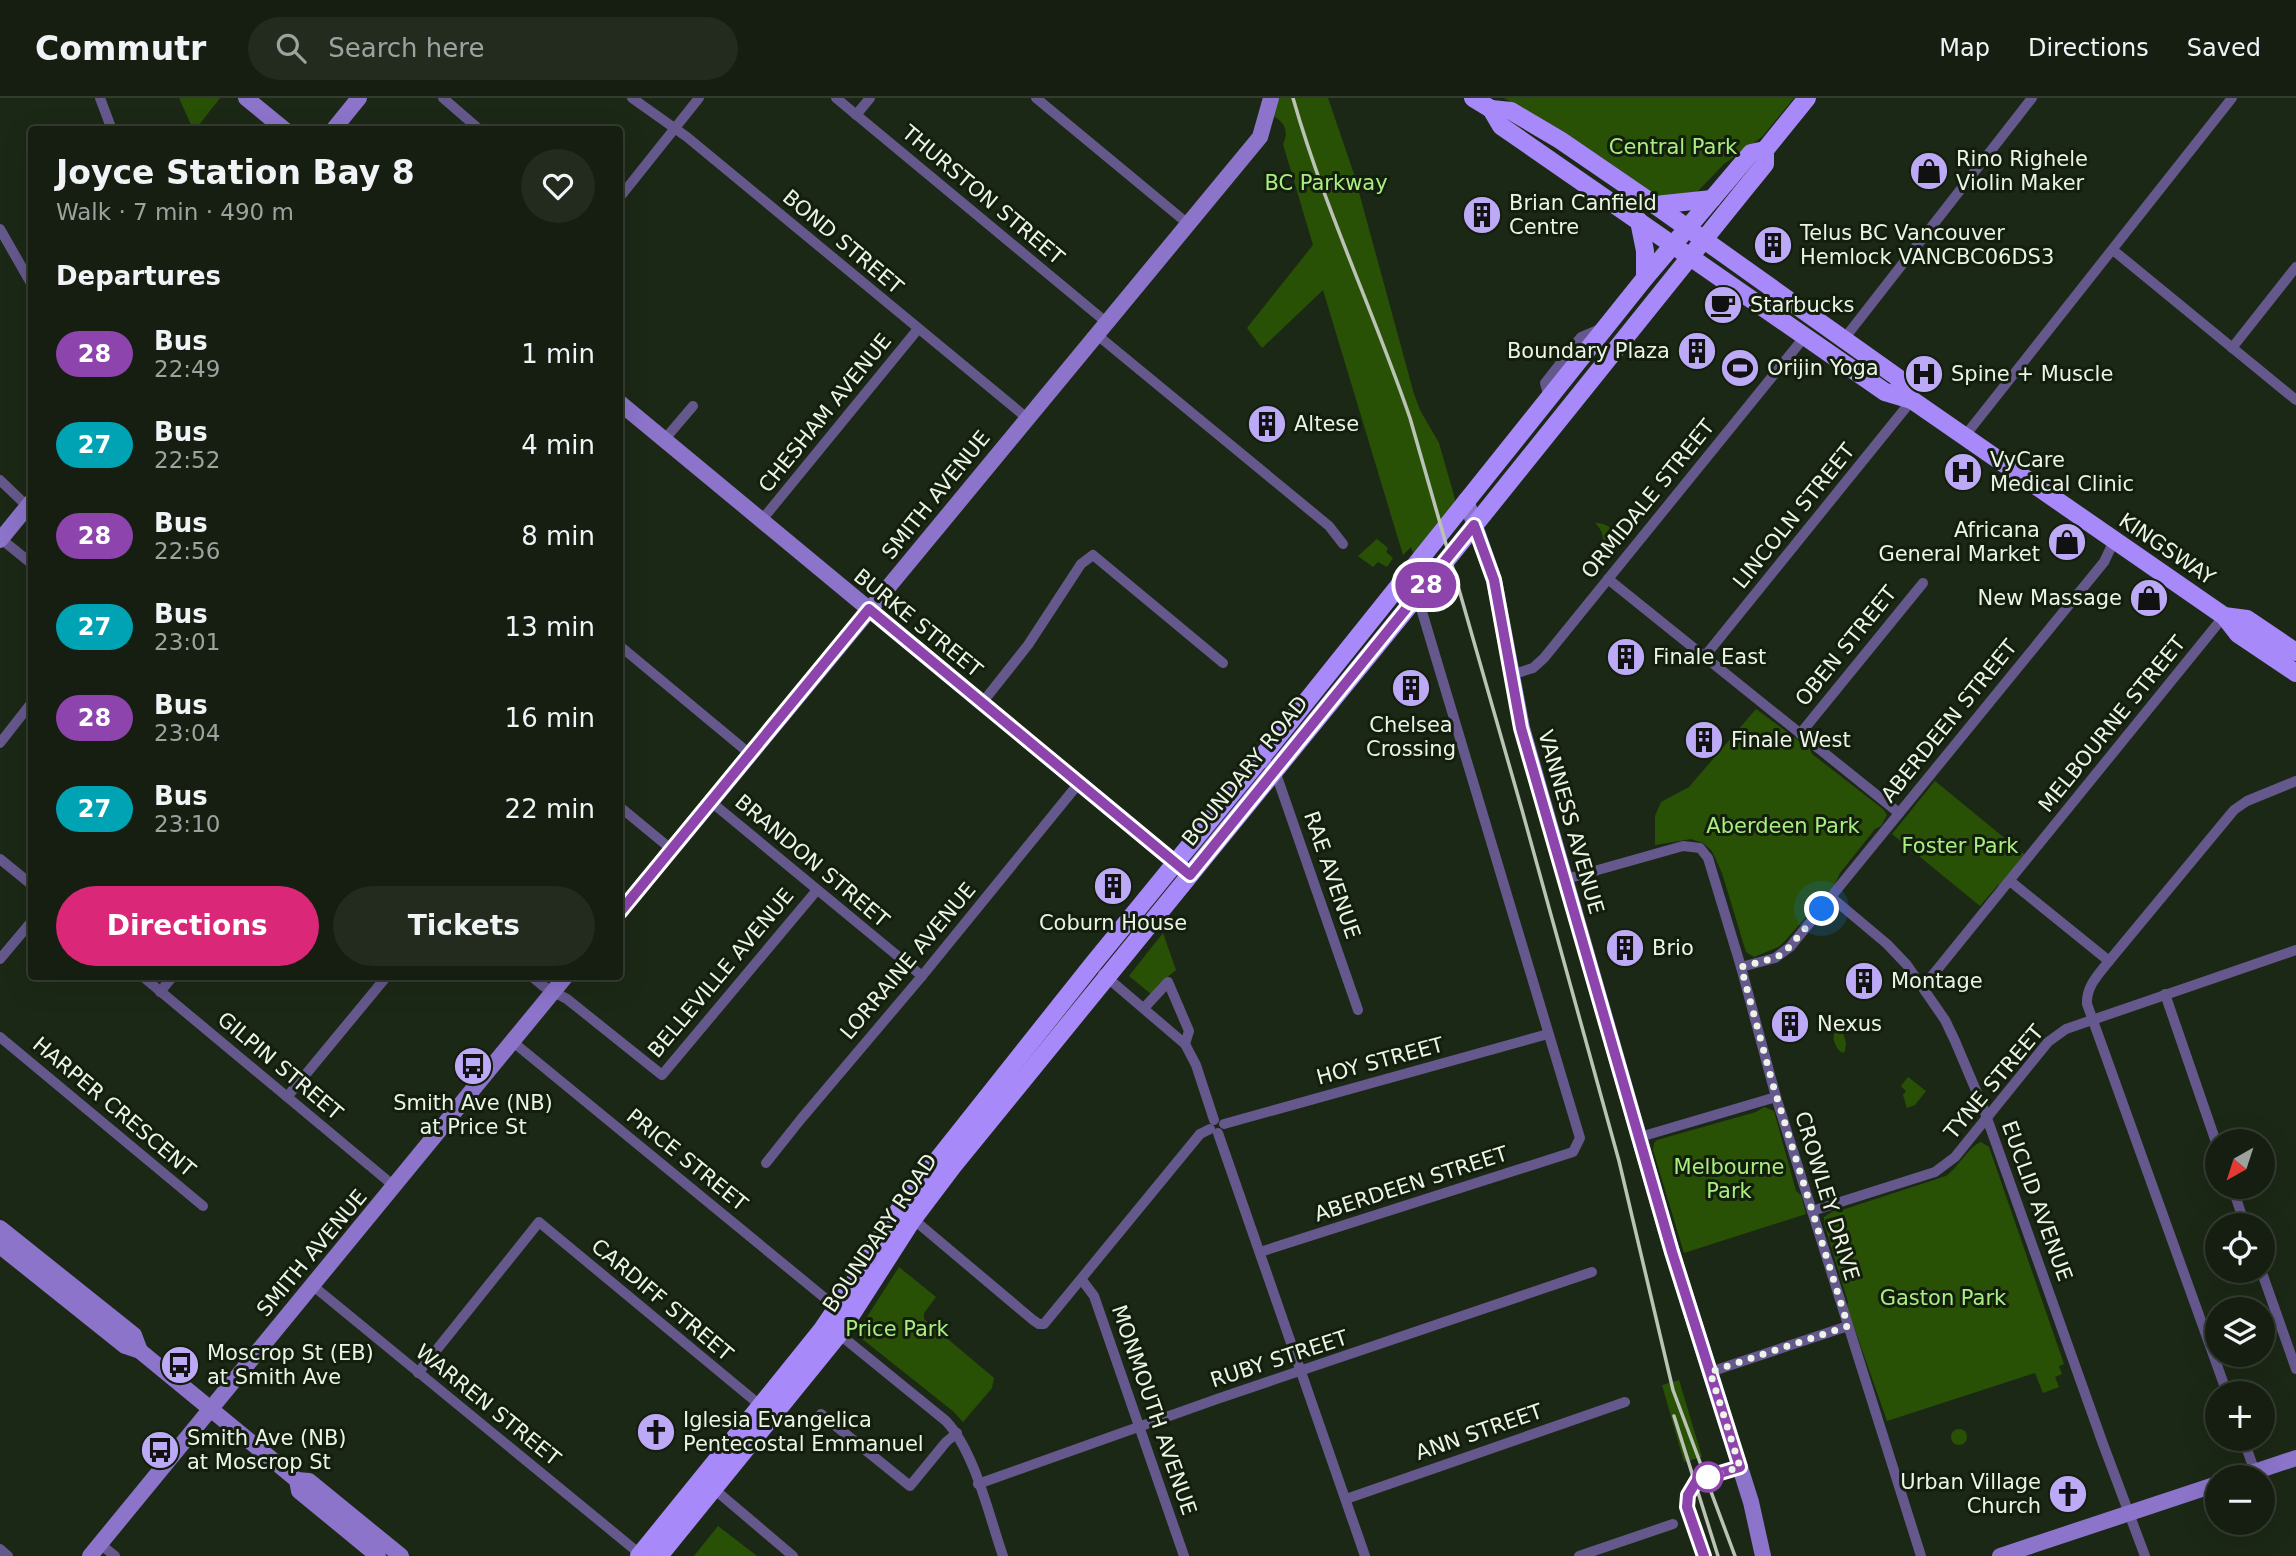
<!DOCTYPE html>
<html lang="en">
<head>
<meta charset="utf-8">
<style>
  :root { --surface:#151e10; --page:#222b1e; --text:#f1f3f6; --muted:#9da29f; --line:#343c30; --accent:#db2777 }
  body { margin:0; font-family:"DejaVu Sans",sans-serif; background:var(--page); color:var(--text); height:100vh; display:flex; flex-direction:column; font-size:26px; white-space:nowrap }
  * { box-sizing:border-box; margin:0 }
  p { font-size:23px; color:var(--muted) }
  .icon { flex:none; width:38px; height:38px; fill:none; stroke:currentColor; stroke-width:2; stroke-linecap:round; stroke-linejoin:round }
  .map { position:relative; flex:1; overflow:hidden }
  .details { position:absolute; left:28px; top:28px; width:595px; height:854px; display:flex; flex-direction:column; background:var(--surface); border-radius:7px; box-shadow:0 7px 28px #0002,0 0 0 2px var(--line) }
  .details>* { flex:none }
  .badge { padding:0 14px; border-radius:23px; font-size:24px; line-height:46px }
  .needle { width:46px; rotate:219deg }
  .fabs { position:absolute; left:2205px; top:1031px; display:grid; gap:14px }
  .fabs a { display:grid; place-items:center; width:70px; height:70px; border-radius:50%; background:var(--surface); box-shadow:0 7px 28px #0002,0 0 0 2px var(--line); font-size:35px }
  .you { position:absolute; width:35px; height:35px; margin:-18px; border:5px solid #fff; border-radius:50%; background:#1a73e8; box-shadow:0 0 0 10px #1a73e833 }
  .map>.badge { position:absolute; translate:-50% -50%; box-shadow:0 0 0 4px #fff }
  h2 { padding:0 28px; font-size:26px; line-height:63px }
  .round { display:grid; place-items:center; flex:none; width:74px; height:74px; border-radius:37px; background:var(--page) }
  .overview { display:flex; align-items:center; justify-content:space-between; height:119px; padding:0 28px }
  h1 { font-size:33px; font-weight:600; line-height:52px }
  .primary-button { display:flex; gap:14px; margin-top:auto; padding:14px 28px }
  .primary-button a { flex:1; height:80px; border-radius:42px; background:var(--accent); color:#fff; font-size:28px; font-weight:600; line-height:80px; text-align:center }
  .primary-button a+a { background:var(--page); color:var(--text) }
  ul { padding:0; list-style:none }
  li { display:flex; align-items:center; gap:21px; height:91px; padding:0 28px }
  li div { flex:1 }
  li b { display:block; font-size:26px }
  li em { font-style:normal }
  li .badge { min-width:77px; font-weight:700; text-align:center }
  header { display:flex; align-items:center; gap:42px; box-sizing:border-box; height:98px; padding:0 35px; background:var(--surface); border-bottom:2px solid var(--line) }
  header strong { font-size:33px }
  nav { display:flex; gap:38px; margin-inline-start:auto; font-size:24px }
  .search { width:490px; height:63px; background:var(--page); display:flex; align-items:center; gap:18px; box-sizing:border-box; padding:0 24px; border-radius:38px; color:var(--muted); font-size:26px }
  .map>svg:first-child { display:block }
  .green { fill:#295106 }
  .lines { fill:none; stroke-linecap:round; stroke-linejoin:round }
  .street { stroke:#65588d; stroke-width:10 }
  .secondary { stroke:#8b74ca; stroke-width:16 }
  .primary { stroke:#a889f9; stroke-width:18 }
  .rail { stroke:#bac3b6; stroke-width:3.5 }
  .line-casing { stroke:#fff; stroke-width:16 }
  .line { stroke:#8e44ad; stroke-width:10 }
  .walk { stroke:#ecf4e8; stroke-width:7; stroke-dasharray:0 12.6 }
  .stop-dot { fill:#fff; stroke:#8e44ad; stroke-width:3.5 }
  .labels { text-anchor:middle; stroke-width:6; stroke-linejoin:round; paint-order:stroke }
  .park-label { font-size:21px; fill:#a9ee80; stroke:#131e0d }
  .poi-label { font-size:21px; fill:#ecf4e8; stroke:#131e0d; text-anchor:start }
  .street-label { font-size:21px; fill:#ecf4e8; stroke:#131e0d }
</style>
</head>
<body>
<header>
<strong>Commutr</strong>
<div class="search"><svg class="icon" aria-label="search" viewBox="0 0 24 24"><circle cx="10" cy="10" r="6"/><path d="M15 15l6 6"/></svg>Search here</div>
<nav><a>Map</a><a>Directions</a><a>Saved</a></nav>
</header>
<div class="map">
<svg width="2296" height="1458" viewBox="0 0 2296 1458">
  <rect width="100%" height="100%" fill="#1c2816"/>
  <g class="green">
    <polygon points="179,0 220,0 195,32 193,31"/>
    <path d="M1275,0H1328L1354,76L1414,296L1420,312L1439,345L1455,401L1454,408L1414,458L1411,449L1403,457L1323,192L1262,250L1247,230L1313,147L1283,46C1289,34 1285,24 1273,18Z"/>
    <polygon points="1504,0 1794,0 1762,39 1724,66 1696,95 1661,98 1652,94 1553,29"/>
    <path d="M1595,425C1607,425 1614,430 1614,442L1606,452C1600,441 1607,437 1595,425Z"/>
    <polygon points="1377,441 1388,450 1386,454 1393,460 1387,469 1378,464 1373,469 1358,458"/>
    <polygon points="1756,611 1810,651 1812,656 1883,711 1887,717 1881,728 1875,731 1840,775 1835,786 1784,844 1778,849 1754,859 1746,854 1722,775 1712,753 1703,745 1691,741 1655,747 1655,718 1661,704 1689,689"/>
    <polygon points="1935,683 2024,756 2002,786 1998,787 1980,808 1892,736"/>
    <polygon points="1163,835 1176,872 1159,886 1151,896 1129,878"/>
    <path d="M1838,933L1843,935L1846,945L1845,953L1843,955C1837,953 1832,942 1834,936Z"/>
    <polygon points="1908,979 1926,993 1915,1007 1907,1010 1903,997 1906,993 1901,988"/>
    <polygon points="1764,1009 1774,1013 1796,1093 1801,1097 1806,1116 1684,1155 1653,1052 1654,1045 1657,1042 1756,1014"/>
    <path d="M1981,1044L1989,1049L2064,1266L2059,1268L2062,1276L2055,1279L2059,1289L2043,1295L2035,1275L1887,1323L1847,1209L1848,1204L1824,1125V1119L1835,1112L1839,1113L1946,1078C1959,1069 1967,1050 1981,1044Z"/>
    <polygon points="899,1169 936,1199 924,1215 924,1221 994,1280 992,1290 963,1324 954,1314 856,1236"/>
    <polygon points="1679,1282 1702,1359 1684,1364 1662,1287"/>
    <circle cx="1959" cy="1339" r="8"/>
    <polygon points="718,1428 757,1458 694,1458"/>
  </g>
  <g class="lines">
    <g class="street">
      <polyline points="100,0 112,32"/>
      <polyline points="443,0 480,32"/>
      <polyline points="632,0 687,39 1027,320"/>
      <polyline points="836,0 1106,224"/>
      <polyline points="1036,0 1187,125"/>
      <polyline points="856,17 870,0"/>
      <polyline points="620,99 699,0"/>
      <polyline points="0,131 32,187"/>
      <polyline points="2113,152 2296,302"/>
      <polyline points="1096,236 1329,428 1343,446"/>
      <polyline points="1844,241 2032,0"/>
      <polyline points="2232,250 2296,169"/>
      <polyline points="1549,300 1545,285 1581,239 1600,231"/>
      <polyline points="1964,339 2232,0"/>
      <polyline points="664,342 693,308"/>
      <polyline points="0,382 27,408"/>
      <polyline points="761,423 918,231"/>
      <polyline points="1,441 32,466"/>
      <polyline points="1608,481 1899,715"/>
      <polyline points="620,548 750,656"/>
      <polyline points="1705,558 1912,302"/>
      <polyline points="1511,577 1533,570 1544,560 1806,237"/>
      <polyline points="982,605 1028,547 1081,466 1093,457 1223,565"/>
      <polyline points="1800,636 1923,485"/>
      <polyline points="0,645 29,608"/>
      <polyline points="1261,660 1275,673 1358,912"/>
      <polyline points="710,703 922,878"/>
      <polyline points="620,709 671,751"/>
      <polyline points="0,761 32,787"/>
      <polyline points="1566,781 1683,748 1700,750 1708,760 1741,869 1776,999 1921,1458"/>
      <polyline points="2010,783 2109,863"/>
      <polyline points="1831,799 1887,846 1907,867 1945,922 1955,943 1983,1009 2103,1346 2145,1458"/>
      <polyline points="0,861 32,823"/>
      <polyline points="1741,869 1775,860 1790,849 2104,464 2114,443"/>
      <polyline points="1103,876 1185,946 1196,967 1214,1022"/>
      <polyline points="142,878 394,1088"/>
      <polyline points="531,878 543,888 567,901 662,977 817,792"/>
      <polyline points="1923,889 2224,518"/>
      <polyline points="160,894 173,878"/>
      <polyline points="2165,896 2217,1047"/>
      <polyline points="1144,910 1168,884 1189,933 1185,946"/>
      <polyline points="0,939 203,1108"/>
      <polyline points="513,944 837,1210"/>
      <polyline points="287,999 387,878"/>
      <polyline points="1224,1026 1548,936"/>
      <polyline points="1218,1035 1365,1458"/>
      <polyline points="1640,1039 1776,999"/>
      <polyline points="766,1065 801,1021 922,878 1079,685"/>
      <polyline points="2232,1088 2245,1127"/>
      <polyline points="1812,1113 1935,1074 1955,1059 2048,944 2066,931 2296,852"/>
      <polyline points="913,1121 1033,1222 1039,1226 1044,1226 1200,1036 1210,1031"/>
      <polyline points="1260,1154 1573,1054 1580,1040 1417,497"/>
      <polyline points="2261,1172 2296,1271"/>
      <polyline points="1082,1182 1094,1198 1184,1458"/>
      <polyline points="312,1187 640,1456"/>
      <path d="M839,1236L946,1323C975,1354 989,1418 1003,1458"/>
      <polyline points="1710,1274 1848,1228"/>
      <polyline points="418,1275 539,1124 761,1308"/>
      <path d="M2227,1295L2087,906C2086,888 2099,876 2109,863L2234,712L2247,703L2296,683"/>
      <polyline points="821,1316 910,1388 946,1344 957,1335"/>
      <polyline points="2243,1340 2255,1374"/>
      <polyline points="978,1386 1217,1301 1592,1174"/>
      <polyline points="714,1391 793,1458"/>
      <polyline points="1346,1401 1625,1304"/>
      <polyline points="100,1446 115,1458"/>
      <polyline points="0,1451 8,1458"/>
      <polyline points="1579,1458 1673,1426"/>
    </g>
    <g class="secondary">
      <polyline points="246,0 285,32"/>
      <polyline points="333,32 359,0"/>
      <polyline points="620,305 1190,777"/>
      <polyline points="1466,402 1494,482 1522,630 1672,1154 1751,1404 1763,1458"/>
      <polyline points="0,442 32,403"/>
      <polyline points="620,814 1260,39 1271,0"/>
      <polyline points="0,1130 134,1237 140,1253"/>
      <polyline points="0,1148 125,1248 140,1253 297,1382 309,1383 401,1458"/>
      <polyline points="2239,1379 2296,1360"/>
      <polyline points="297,1382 299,1393 378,1458"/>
      <polyline points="90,1458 566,878"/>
      <polyline points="2000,1458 2217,1386"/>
    </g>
    <g class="primary">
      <polyline points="1473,0 1491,11 1501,28 1885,294 1912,302 2224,518 2238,536 2296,575"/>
      <polyline points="1491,11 1511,13 1560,42 1655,107 1897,279 1912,302"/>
      <polyline points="1655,107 1712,101"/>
      <polyline points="1639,123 1645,153 1645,180"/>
      <polyline points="2224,518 2247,521 2296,554"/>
      <polyline points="639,1458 821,1233 855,1183 866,1161 907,1100 1092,867 1261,660 1645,180 1751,55 1765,52"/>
      <polyline points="659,1458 839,1236 913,1121 953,1068 1453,454 1743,93 1765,66 1765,52 1807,0"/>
    </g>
    <g class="rail">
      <path d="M1293,0C1324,109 1373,212 1410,320L1522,712L1619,1063L1673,1292L1735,1458"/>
      <polyline points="1674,1318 1718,1458"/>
    </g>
  </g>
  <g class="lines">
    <g class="line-casing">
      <polyline id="line" points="620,814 869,511 1190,777 1474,427 1494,482 1521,630 1672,1154 1740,1369 1697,1382 1688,1397 1687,1409 1704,1458"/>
    </g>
    <use href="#line" class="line"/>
    <polyline class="walk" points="1708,1379 1740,1369 1710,1274 1848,1228 1773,987 1741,869 1775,860 1784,855 1822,811"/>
  </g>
  <defs>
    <g id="shop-disc" transform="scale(2.0125)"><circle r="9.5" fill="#bcaaf6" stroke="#131e0d"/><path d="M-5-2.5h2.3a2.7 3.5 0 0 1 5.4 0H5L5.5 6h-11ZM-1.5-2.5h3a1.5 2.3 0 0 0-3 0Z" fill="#111"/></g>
    <g id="building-disc" transform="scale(2.0125)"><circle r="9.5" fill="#bcaaf6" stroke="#131e0d"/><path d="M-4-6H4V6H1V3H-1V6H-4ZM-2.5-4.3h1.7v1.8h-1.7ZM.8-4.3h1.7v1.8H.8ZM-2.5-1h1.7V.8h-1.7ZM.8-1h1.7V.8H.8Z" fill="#111"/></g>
    <g id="cafe-disc" transform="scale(2.0125)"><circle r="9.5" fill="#bcaaf6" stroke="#131e0d"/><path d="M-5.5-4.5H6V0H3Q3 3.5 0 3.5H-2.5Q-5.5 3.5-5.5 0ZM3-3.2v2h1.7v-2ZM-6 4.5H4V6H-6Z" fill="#111"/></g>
    <g id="stadium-disc" transform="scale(2.0125)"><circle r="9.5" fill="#bcaaf6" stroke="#131e0d"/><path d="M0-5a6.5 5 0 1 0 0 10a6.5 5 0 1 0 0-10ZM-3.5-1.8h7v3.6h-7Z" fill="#111"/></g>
    <g id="hospital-disc" transform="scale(2.0125)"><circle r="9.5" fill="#bcaaf6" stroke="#131e0d"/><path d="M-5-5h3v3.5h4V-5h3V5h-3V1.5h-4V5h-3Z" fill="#111"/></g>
    <g id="bus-disc" transform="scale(2.0125)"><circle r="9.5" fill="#bcaaf6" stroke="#131e0d"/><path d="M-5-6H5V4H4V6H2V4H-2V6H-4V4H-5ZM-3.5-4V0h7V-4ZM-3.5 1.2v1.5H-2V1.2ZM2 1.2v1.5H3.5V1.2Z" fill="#111"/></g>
    <g id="church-disc" transform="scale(2.0125)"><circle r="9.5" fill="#bcaaf6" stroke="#131e0d"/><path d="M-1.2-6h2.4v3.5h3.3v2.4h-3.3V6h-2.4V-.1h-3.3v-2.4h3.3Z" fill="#111"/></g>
  </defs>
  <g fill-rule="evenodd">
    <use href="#shop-disc" x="1929" y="73"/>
    <use href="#building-disc" x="1482" y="117"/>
    <use href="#building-disc" x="1773" y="147"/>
    <use href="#cafe-disc" x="1723" y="207"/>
    <use href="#building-disc" x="1697" y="253"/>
    <use href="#stadium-disc" x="1740" y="270"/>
    <use href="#hospital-disc" x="1924" y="276"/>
    <use href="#building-disc" x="1267" y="326"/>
    <use href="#hospital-disc" x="1963" y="374"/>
    <use href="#shop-disc" x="2067" y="444"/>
    <use href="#shop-disc" x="2149" y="500"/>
    <use href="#building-disc" x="1626" y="559"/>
    <use href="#building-disc" x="1411" y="590"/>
    <use href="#building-disc" x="1704" y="642"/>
    <use href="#building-disc" x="1113" y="788"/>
    <use href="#building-disc" x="1625" y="850"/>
    <use href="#building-disc" x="1864" y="883"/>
    <use href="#building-disc" x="1790" y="926"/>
    <use href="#bus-disc" x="473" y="968"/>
    <use href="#bus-disc" x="180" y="1267"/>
    <use href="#church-disc" x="656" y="1334"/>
    <use href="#bus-disc" x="160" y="1352"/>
    <use href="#church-disc" x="2068" y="1396"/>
  </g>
  <circle class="stop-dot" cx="1708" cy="1379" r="14"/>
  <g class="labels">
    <g class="park-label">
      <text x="1673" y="56">Central Park</text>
      <text x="1326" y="92">BC Parkway</text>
      <text x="1783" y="735">Aberdeen Park</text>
      <text x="1960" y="755">Foster Park</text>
      <text x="1729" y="1076">Melbourne<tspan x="1729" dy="24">Park</tspan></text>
      <text x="1943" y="1207">Gaston Park</text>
      <text x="897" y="1238">Price Park</text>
    </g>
    <g class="poi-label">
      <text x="1956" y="68">Rino Righele<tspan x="1956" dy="24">Violin Maker</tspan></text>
      <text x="1509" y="112">Brian Canfield<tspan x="1509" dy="24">Centre</tspan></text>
      <text x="1800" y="142">Telus BC Vancouver<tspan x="1800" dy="24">Hemlock VANCBC06DS3</tspan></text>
      <text x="1750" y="214">Starbucks</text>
      <text x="1670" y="260" text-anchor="end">Boundary Plaza</text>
      <text x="1767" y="277">Orijin Yoga</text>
      <text x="1951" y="283">Spine + Muscle</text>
      <text x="1294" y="333">Altese</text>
      <text x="1990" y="369">VyCare<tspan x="1990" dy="24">Medical Clinic</tspan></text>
      <text x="2040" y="439" text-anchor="end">Africana<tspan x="2040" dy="24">General Market</tspan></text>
      <text x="2122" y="507" text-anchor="end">New Massage</text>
      <text x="1653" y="566">Finale East</text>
      <text x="1411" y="634" text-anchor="middle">Chelsea<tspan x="1411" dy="24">Crossing</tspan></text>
      <text x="1731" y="649">Finale West</text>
      <text x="1113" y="832" text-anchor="middle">Coburn House</text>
      <text x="1652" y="857">Brio</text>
      <text x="1891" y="890">Montage</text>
      <text x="1817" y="933">Nexus</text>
      <text x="473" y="1012" text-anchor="middle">Smith Ave (NB)<tspan x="473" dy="24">at Price St</tspan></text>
      <text x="207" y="1262">Moscrop St (EB)<tspan x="207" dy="24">at Smith Ave</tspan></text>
      <text x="683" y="1329">Iglesia Evangelica<tspan x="683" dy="24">Pentecostal Emmanuel</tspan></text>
      <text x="187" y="1347">Smith Ave (NB)<tspan x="187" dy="24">at Moscrop St</tspan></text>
      <text x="2041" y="1391" text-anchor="end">Urban Village<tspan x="2041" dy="24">Church</tspan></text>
    </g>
    <g class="street-label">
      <text transform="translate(983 97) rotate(40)" y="7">THURSTON STREET</text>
      <text transform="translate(843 144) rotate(40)" y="7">BOND STREET</text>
      <text transform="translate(825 315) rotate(-51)" y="7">CHESHAM AVENUE</text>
      <text transform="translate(936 397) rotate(-51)" y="7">SMITH AVENUE</text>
      <text transform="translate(1648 401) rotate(-51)" y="7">ORMIDALE STREET</text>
      <text transform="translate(1794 418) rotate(-51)" y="7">LINCOLN STREET</text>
      <text transform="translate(2167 451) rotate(34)" y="7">KINGSWAY</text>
      <text transform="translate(918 525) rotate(39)" y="7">BURKE STREET</text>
      <text transform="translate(1846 548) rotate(-51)" y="7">OBEN STREET</text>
      <text transform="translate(1949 623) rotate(-51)" y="7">ABERDEEN STREET</text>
      <text transform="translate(2112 626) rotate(-51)" y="7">MELBOURNE STREET</text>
      <text transform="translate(1245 673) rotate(-51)" y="7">BOUNDARY ROAD</text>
      <text transform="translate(1571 724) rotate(74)" y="7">VANNESS AVENUE</text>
      <text transform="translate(812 763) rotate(40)" y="7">BRANDON STREET</text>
      <text transform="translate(1332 777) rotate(71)" y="7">RAE AVENUE</text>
      <text transform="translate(908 863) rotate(-50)" y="7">LORRAINE AVENUE</text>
      <text transform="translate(721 875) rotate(-50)" y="7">BELLEVILLE AVENUE</text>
      <text transform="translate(1380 963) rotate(-15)" y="7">HOY STREET</text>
      <text transform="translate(280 968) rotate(40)" y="7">GILPIN STREET</text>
      <text transform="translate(1994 984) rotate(-50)" y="7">TYNE STREET</text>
      <text transform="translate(114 1009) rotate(40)" y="7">HARPER CRESCENT</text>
      <text transform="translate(687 1062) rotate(39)" y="7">PRICE STREET</text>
      <text transform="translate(1411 1086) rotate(-18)" y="7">ABERDEEN STREET</text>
      <text transform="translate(1827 1098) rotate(73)" y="7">CROWLEY DRIVE</text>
      <text transform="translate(2037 1103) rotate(70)" y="7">EUCLID AVENUE</text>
      <text transform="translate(880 1135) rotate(-56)" y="7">BOUNDARY ROAD</text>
      <text transform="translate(312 1155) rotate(-50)" y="7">SMITH AVENUE</text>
      <text transform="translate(662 1202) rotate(40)" y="7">CARDIFF STREET</text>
      <text transform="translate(1279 1261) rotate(-18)" y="7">RUBY STREET</text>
      <text transform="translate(488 1307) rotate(39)" y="7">WARREN STREET</text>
      <text transform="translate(1154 1312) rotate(71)" y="7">MONMOUTH AVENUE</text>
      <text transform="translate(1479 1334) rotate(-19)" y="7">ANN STREET</text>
    </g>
  </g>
</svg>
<div class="fabs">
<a><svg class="needle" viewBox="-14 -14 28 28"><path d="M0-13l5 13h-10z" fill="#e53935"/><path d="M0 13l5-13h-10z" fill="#9da29f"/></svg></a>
<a><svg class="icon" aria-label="locate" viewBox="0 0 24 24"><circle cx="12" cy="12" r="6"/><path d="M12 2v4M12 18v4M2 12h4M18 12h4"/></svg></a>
<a><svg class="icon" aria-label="layers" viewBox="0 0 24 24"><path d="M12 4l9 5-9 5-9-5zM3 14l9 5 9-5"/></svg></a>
<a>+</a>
<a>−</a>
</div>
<div class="you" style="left:1822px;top:811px"></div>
<b class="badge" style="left:1426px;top:487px;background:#8e44ad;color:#fff">28</b>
<section class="details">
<div class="overview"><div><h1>Joyce Station Bay 8</h1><p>Walk · 7 min · 490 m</p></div><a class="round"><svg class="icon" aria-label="heart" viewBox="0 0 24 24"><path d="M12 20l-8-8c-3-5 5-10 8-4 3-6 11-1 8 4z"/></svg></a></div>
<h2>Departures</h2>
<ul>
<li><span class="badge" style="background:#8e44ad;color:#fff">28</span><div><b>Bus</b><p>22:49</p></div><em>1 min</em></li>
<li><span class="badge" style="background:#00a3b4;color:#fff">27</span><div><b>Bus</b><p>22:52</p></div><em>4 min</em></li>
<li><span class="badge" style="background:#8e44ad;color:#fff">28</span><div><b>Bus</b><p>22:56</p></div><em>8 min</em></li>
<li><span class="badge" style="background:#00a3b4;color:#fff">27</span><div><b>Bus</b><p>23:01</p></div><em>13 min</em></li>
<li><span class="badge" style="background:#8e44ad;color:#fff">28</span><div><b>Bus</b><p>23:04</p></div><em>16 min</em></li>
<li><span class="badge" style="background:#00a3b4;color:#fff">27</span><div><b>Bus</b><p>23:10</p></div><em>22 min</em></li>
</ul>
<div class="primary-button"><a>Directions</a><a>Tickets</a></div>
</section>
</div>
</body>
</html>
